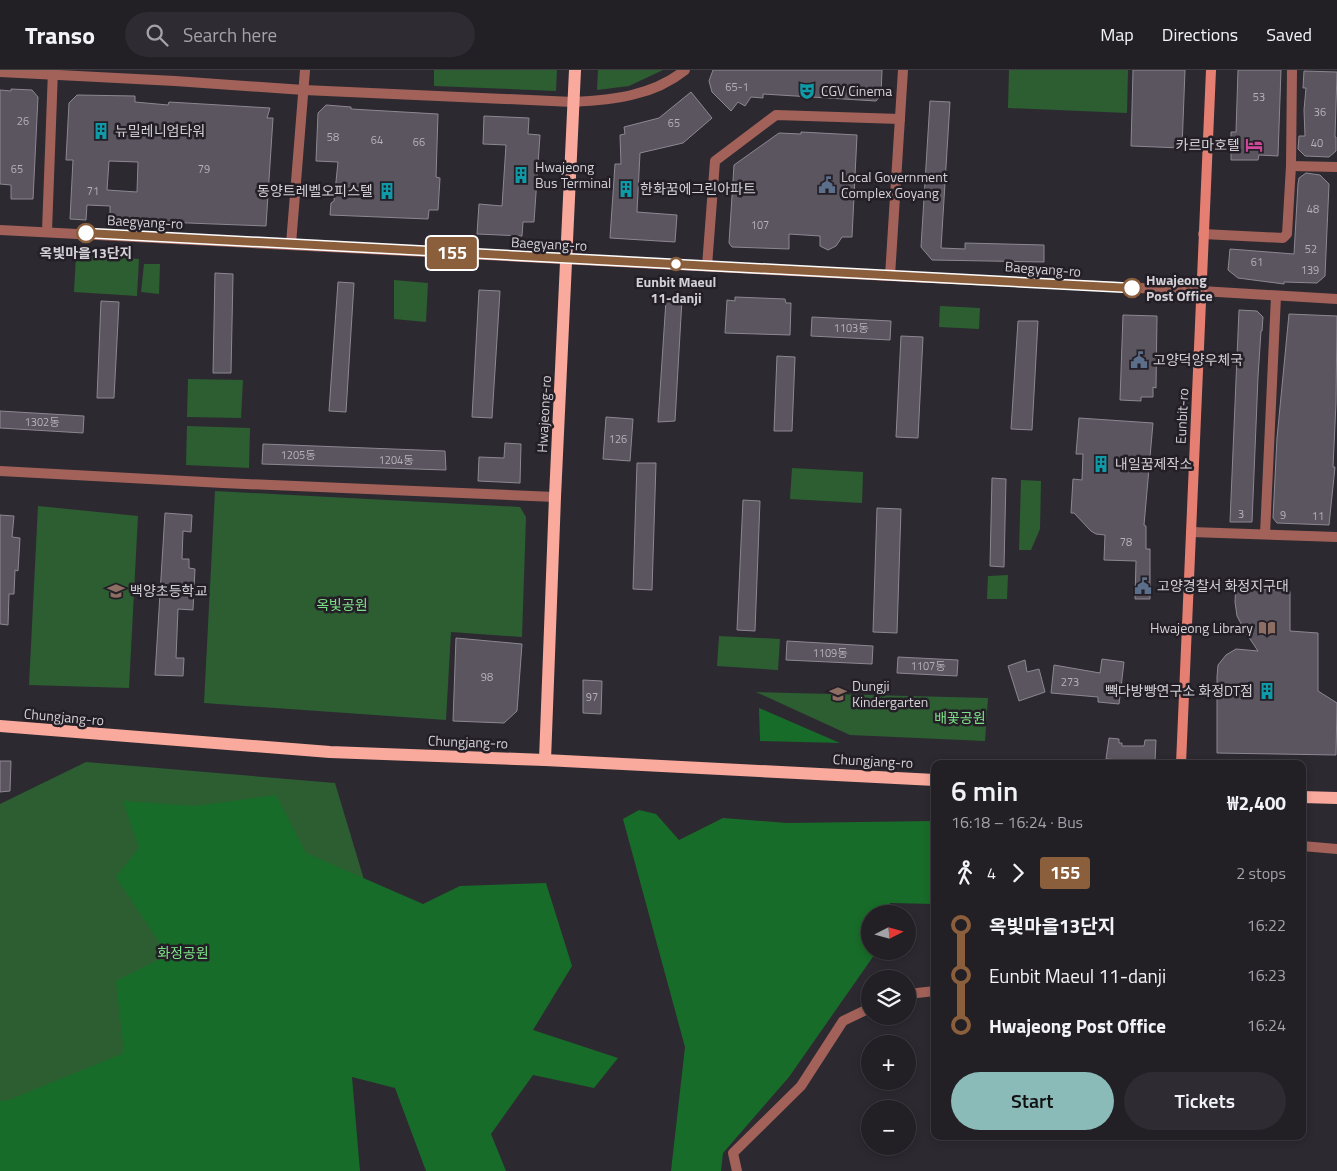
<!DOCTYPE html>
<html lang="en">
<head>
<meta charset="utf-8">
<style>
  :root { --surface:#221f25; --page:#2e2c32; --text:#f1f3f6; --muted:#a2a2a7; --line:#3f3d42; --accent:#8bbbb9 }
  body { margin:0; font-family:"Titillium Web","Noto Sans KR",sans-serif; background:var(--page); color:var(--text); height:100vh; display:flex; flex-direction:column; font-size:19px; white-space:nowrap }
  * { box-sizing:border-box; margin:0 }
  p { font-size:16px; color:var(--muted) }
  .icon { flex:none; width:28px; height:28px; fill:none; stroke:currentColor; stroke-width:2; stroke-linecap:round; stroke-linejoin:round }
  .map { position:relative; flex:1; overflow:hidden }
  .sheet { position:absolute; left:931px; top:690px; width:375px; height:380px; display:flex; flex-direction:column; background:var(--surface); border-radius:10px; box-shadow:0 2px 8px #0003,0 0 0 1px var(--line) }
  .sheet>* { flex:none }
  .badge { padding:0 10px; border-radius:4px; font-size:18px; line-height:32px }
  .needle { width:32px; rotate:84deg }
  .controls { position:absolute; left:861px; top:835px; display:grid; gap:10px }
  .controls a { display:grid; place-items:center; width:55px; height:55px; border-radius:50%; background:var(--surface); box-shadow:0 2px 8px #0003,0 0 0 1px var(--line); font-size:25px }
  .map>.badge { position:absolute; translate:-50% -50%; box-shadow:0 0 0 2px #fff }
  .legs { display:flex; align-items:center; gap:8px; height:55px; padding:0 20px; font-size:16px }
  .legs p { margin-inline-start:auto }
  .headline { display:flex; align-items:center; justify-content:space-between; height:85px; padding:0 20px }
  h1 { font-size:28px; font-weight:600; line-height:38px }
  .primary-button { display:flex; gap:10px; margin-top:auto; padding:10px 20px }
  .primary-button a { flex:1; height:58px; border-radius:30px; background:var(--accent); color:#111; font-size:20px; font-weight:600; line-height:58px; text-align:center }
  .primary-button a+a { background:var(--page); color:var(--text) }
  ul { padding:0 20px; list-style:none }
  li { display:flex; align-items:center; gap:18px; height:50px; font-size:19px }
  li i { display:grid; place-items:center; width:8px; height:100%; margin:0 6px; background:currentColor }
  li i::after { content:''; width:12px; height:12px; margin:-6px; border:4px solid; border-radius:50%; background:var(--surface) }
  li p { margin-inline-start:auto }
  li:first-child i { background:linear-gradient(#0000 50%,currentColor 0) }
  li:last-child i { background:linear-gradient(currentColor 50%,#0000 0) }
  header { display:flex; align-items:center; gap:30px; box-sizing:border-box; height:70px; padding:0 25px; background:var(--surface); border-bottom:1px solid var(--line) }
  header strong { font-size:24px }
  nav { display:flex; gap:28px; margin-inline-start:auto; font-size:18px }
  .search { width:350px; height:45px; background:var(--page); display:flex; align-items:center; gap:12px; box-sizing:border-box; padding:0 18px; border-radius:28px; color:var(--muted); font-size:19px }
  .map>svg:first-child { display:block }
  .green { fill:#2c5e32 }
  .forest { fill:#186c29 }
  .building { fill:#5a555e; stroke:#8d8792; fill-rule:evenodd }
  .lines { fill:none; stroke-linecap:round; stroke-linejoin:round }
  .minor { stroke:#a26259; stroke-width:10 }
  .tertiary { stroke:#a26259; stroke-width:10 }
  .secondary { stroke:#e57f71; stroke-width:10 }
  .primary { stroke:#f9aa9d; stroke-width:12 }
  .line-1-casing { stroke:#fff; stroke-width:11 }
  .line-1 { stroke:#8b5e3c; stroke-width:8 }
  .stop-1-dot { fill:#fff; stroke:#8b5e3c; stroke-width:2.5 }
  .labels { text-anchor:middle; stroke-width:5; stroke-linejoin:round; paint-order:stroke }
  .number-label { font-size:11px; fill:#b5b1b8 }
  .poi-label { font-size:14px; fill:#d3d0d6; stroke:#241f27; text-anchor:start }
  .street-label { font-size:14px; fill:#d3d0d6; stroke:#241f27 }
  .stop-label { font-size:14px; font-weight:bold; fill:#d3d0d6; stroke:#241f27 }
  .park-label { font-size:14px; fill:#7ce287; stroke:#241f27 }
</style>
</head>
<body>
<header>
<strong>Transo</strong>
<div class="search"><svg class="icon" aria-label="search" viewBox="0 0 24 24"><circle cx="10" cy="10" r="6"/><path d="M15 15l6 6"/></svg>Search here</div>
<nav><a>Map</a><a>Directions</a><a>Saved</a></nav>
</header>
<div class="map">
<svg width="1337" height="1101" viewBox="0 0 1337 1101">
  <rect width="100%" height="100%" fill="#2d2931"/>
  <g class="green">
    <polygon points="434,0 557,0 556,21 434,16"/>
    <polygon points="598,0 663,0 629,16 597,20"/>
    <polygon points="1009,0 1128,0 1127,43 1008,38"/>
    <polygon points="76,185 139,189 137,226 74,222"/>
    <polygon points="144,194 160,194 159,224 141,222"/>
    <polygon points="394,210 428,213 426,252 394,249"/>
    <polygon points="940,236 980,238 979,259 939,257"/>
    <polygon points="188,309 243,310 241,348 187,347"/>
    <polygon points="187,356 250,358 249,398 186,395"/>
    <polygon points="792,398 863,402 862,433 790,429"/>
    <polygon points="1021,410 1041,411 1040,459 1031,480 1019,480"/>
    <polygon points="215,421 520,437 526,447 522,567 451,562 446,650 204,633"/>
    <polygon points="38,436 138,446 129,618 29,615"/>
    <polygon points="1008,505 1007,529 987,529 988,506"/>
    <polygon points="719,566 780,569 778,600 717,596"/>
    <polygon points="756,622 988,628 985,671 850,665"/>
    <polygon points="86,692 335,713 383,873 0,1101 0,734"/>
  </g>
  <g class="forest">
    <polygon points="759,638 840,673 760,671"/>
    <polygon points="276,725 306,783 423,834 460,816 546,813 572,896 533,960 618,988 594,1018 533,1005 491,1064 506,1101 426,1101 395,1018 352,1007 360,1101 0,1101 0,1031 9,1030 124,983 116,911 168,885 116,807 139,778 123,731 196,736"/>
    <polygon points="639,740 656,744 679,770 723,748 787,753 935,751 935,834 890,833 888,844 870,844 870,881 877,881 789,1007 723,1083 721,1101 671,1101 685,977 623,749"/>
  </g>
  <g class="building">
    <polygon points="713,0 882,0 881,25 876,31 763,24 763,28 751,27 745,36 738,32 731,41 712,22 709,11"/>
    <polygon points="1133,0 1185,0 1182,78 1131,76"/>
    <polygon points="1238,0 1281,0 1278,86 1259,85 1258,90 1231,90 1231,62 1236,62"/>
    <polygon points="1304,1 1337,2 1335,67 1336,67 1336,81 1329,87 1305,86 1298,79 1299,66 1305,66 1304,40 1306,18 1303,18"/>
    <polygon points="11,19 32,20 38,27 33,129 11,129 11,115 0,114 0,20 11,21"/>
    <polygon points="691,22 712,48 683,73 640,83 637,142 677,145 675,172 610,168 615,94 621,94 620,65 625,64 624,57 659,48"/>
    <path d="M77,25L135,26V32L168,35L169,32L270,38L267,48H273L266,156L136,151L110,148V136L87,135L86,150L70,149L73,90H66L69,33ZM109,91L138,92L137,122L107,120Z"/>
    <polygon points="930,31 950,32 941,178 965,179 965,173 1044,175 1044,192 932,190 921,177"/>
    <polygon points="326,35 351,37 351,39 438,44 436,107 440,108 438,140 429,140 428,149 330,145 331,133 334,131 338,92 316,91 318,43"/>
    <polygon points="484,46 529,48 528,64 540,65 534,152 523,152 522,166 477,164 479,134 502,136 506,75 483,74"/>
    <polygon points="801,62 857,65 852,167 842,167 836,176 828,180 820,176 820,166 789,164 789,179 732,177 729,173 734,95 779,63 801,64"/>
    <polygon points="1306,103 1320,105 1329,114 1325,206 1317,213 1284,212 1284,214 1238,208 1228,200 1230,179 1294,184 1298,114 1299,108"/>
    <polygon points="215,203 233,204 231,303 213,303"/>
    <polygon points="338,212 354,213 346,342 329,341"/>
    <polygon points="479,220 500,221 492,348 472,347"/>
    <polygon points="735,227 785,229 786,233 791,233 790,265 725,263 727,230 735,231"/>
    <polygon points="682,229 675,351 658,352 666,230"/>
    <polygon points="101,231 119,232 114,328 97,328"/>
    <polygon points="1239,240 1257,241 1263,247 1262,261 1261,261 1258,307 1252,452 1230,452"/>
    <polygon points="1289,244 1337,246 1336,333 1333,397 1335,397 1329,455 1277,453 1273,448 1277,368"/>
    <polygon points="1123,245 1157,246 1156,318 1153,317 1153,327 1141,327 1141,331 1120,330"/>
    <polygon points="812,247 891,251 890,270 811,266"/>
    <polygon points="1018,251 1038,251 1032,360 1011,359"/>
    <polygon points="901,266 923,267 918,368 896,367"/>
    <polygon points="777,286 795,287 792,361 774,361"/>
    <polygon points="0,341 84,346 83,363 0,358"/>
    <polygon points="606,347 633,349 630,391 603,389"/>
    <polygon points="1079,348 1153,353 1144,455 1146,456 1146,479 1150,479 1150,529 1135,529 1136,491 1104,490 1105,465 1096,464 1091,461 1074,443 1071,443 1073,409 1082,410 1083,384 1076,384"/>
    <polygon points="505,373 521,374 520,413 478,411 479,387 504,388"/>
    <polygon points="263,374 445,381 446,400 262,394"/>
    <polygon points="637,393 656,393 652,520 633,519"/>
    <polygon points="992,408 1006,409 1004,497 990,496"/>
    <polygon points="743,430 760,431 755,561 737,560"/>
    <polygon points="877,438 901,439 897,563 873,562"/>
    <polygon points="165,443 192,445 191,462 183,461 182,489 189,489 189,498 195,499 193,540 178,539 176,588 184,588 183,606 155,605"/>
    <polygon points="0,445 14,446 12,467 20,468 18,501 15,500 14,524 9,524 8,555 0,554"/>
    <polygon points="1236,513 1258,513 1258,519 1276,520 1278,517 1287,516 1290,522 1290,561 1318,563 1318,621 1337,633 1336,685 1217,683 1217,607 1218,595 1226,585 1236,579 1258,581 1246,563 1237,546 1235,532"/>
    <polygon points="456,568 522,574 517,641 504,653 453,651"/>
    <polygon points="787,571 873,576 872,594 786,590"/>
    <polygon points="898,587 958,590 957,606 897,603"/>
    <polygon points="1102,589 1124,592 1119,634 1098,632 1098,627 1051,623 1054,595 1100,603"/>
    <polygon points="1025,590 1027,602 1039,599 1045,622 1019,631 1008,596"/>
    <polygon points="583,610 602,611 601,644 583,643"/>
    <polygon points="1109,668 1119,669 1119,673 1122,673 1122,676 1144,676 1145,670 1156,670 1155,692 1106,689"/>
    <polygon points="0,691 11,691 10,721 0,722"/>
  </g>
  <g class="lines">
    <g class="minor">
      <path d="M0,2L175,11L304,20L573,32C612,30 653,26 685,0"/>
      <polyline points="1291,96 1337,97"/>
      <polyline points="47,161 53,0"/>
      <polyline points="1203,164 1283,168 1287,164 1291,96 1292,0"/>
      <polyline points="291,174 305,0"/>
      <polyline points="707,196 715,91 776,45 900,49"/>
      <polyline points="890,206 903,0"/>
      <polyline points="1201,221 1337,229"/>
      <polyline points="0,401 223,413 555,427"/>
      <polyline points="1191,462 1337,467"/>
      <polyline points="1265,464 1276,226"/>
      <polyline points="1302,776 1337,779"/>
      <polyline points="908,924 935,921"/>
      <polyline points="737,1101 733,1083 801,1016 843,951 870,938"/>
    </g>
    <polyline class="tertiary" points="0,160 890,206 1201,221"/>
    <polyline class="secondary" points="1181,694 1211,0"/>
    <g class="primary">
      <polyline points="0,656 330,682 545,690 935,710"/>
      <polyline points="545,690 555,427 575,0"/>
      <polyline points="1302,727 1337,728"/>
    </g>
  </g>
  <g class="lines">
    <g class="line-1-casing">
      <polyline id="line-1" points="86,163 1132,218"/>
    </g>
    <use href="#line-1" class="line-1"/>
  </g>
  <defs>
    <g id="theatre-bare" transform="scale(1.35)"><path d="M-5-5.5Q0-4 5-5.5V0Q5 5 0 6Q-5 5-5 0ZM-3.3-2.5H-1v1.5H-3.3ZM1-2.5H3.3v1.5H1ZM-2.8 1Q0 5.5 2.8 1Z" fill="#0f9aa8" stroke="#241f27" stroke-width="2.5" paint-order="stroke"/></g>
    <g id="building-bare" transform="scale(1.35)"><path d="M-4-6H4V6H1V3H-1V6H-4ZM-2.5-4.3h1.7v1.8h-1.7ZM.8-4.3h1.7v1.8H.8ZM-2.5-1h1.7V.8h-1.7ZM.8-1h1.7V.8H.8Z" fill="#0f9aa8" stroke="#241f27" stroke-width="2.5" paint-order="stroke"/></g>
    <g id="hotel-bare" transform="scale(1.35)"><path d="M-6-4.5h1.5V1H6V5H4.5V3h-9V5H-6ZM-4 0a1.8 1.8 0 1 1 3.6 0ZM.5 0V-2.5h3Q6-2.5 6 0Z" fill="#d1479c" stroke="#241f27" stroke-width="2.5" paint-order="stroke"/></g>
    <g id="civic-bare" transform="scale(1.35)"><path d="M-.6-6.5H3V-4.5H.6V-3L4-1V1h2V6H-6V1h2V-1L-.6-3ZM-1.2 2.5V6h2.4V2.5Z" fill="#5c6f8a" stroke="#241f27" stroke-width="2.5" paint-order="stroke"/></g>
    <g id="school-bare" transform="scale(1.35)"><path d="M0-5L7-2L0 1L-7-2ZM-4 1L0 2.5L4 1V4Q0 6-4 4Z" fill="#8d6e63" stroke="#241f27" stroke-width="2.5" paint-order="stroke"/></g>
    <g id="library-bare" transform="scale(1.35)"><path d="M-6-4Q-3-5.5-.7-3.5V5Q-3 3-6 4ZM6-4Q3-5.5 .7-3.5V5Q3 3 6 4Z" fill="#8d6e63" stroke="#241f27" stroke-width="2.5" paint-order="stroke"/></g>
  </defs>
  <g fill-rule="evenodd">
    <use href="#theatre-bare" x="807" y="21"/>
    <use href="#building-bare" x="101" y="61"/>
    <use href="#hotel-bare" x="1254" y="75"/>
    <use href="#building-bare" x="521" y="105"/>
    <use href="#civic-bare" x="827" y="115"/>
    <use href="#building-bare" x="626" y="119"/>
    <use href="#building-bare" x="387" y="121"/>
    <use href="#civic-bare" x="1139" y="290"/>
    <use href="#building-bare" x="1101" y="394"/>
    <use href="#civic-bare" x="1143" y="516"/>
    <use href="#school-bare" x="116" y="521"/>
    <use href="#library-bare" x="1267" y="558"/>
    <use href="#building-bare" x="1267" y="621"/>
    <use href="#school-bare" x="838" y="624"/>
  </g>
  <g class="stop-1-dot">
    <circle cx="86" cy="163" r="9"/>
    <circle cx="676" cy="194" r="6"/>
    <circle cx="1132" cy="218" r="9"/>
  </g>
  <g class="labels">
    <g class="number-label">
      <text x="737" y="21">65-1</text>
      <text x="1259" y="31">53</text>
      <text x="1320" y="46">36</text>
      <text x="23" y="55">26</text>
      <text x="674" y="57">65</text>
      <text x="333" y="71">58</text>
      <text x="377" y="74">64</text>
      <text x="419" y="76">66</text>
      <text x="1317" y="77">40</text>
      <text x="17" y="103">65</text>
      <text x="204" y="103">79</text>
      <text x="93" y="125">71</text>
      <text x="1313" y="143">48</text>
      <text x="760" y="159">107</text>
      <text x="1311" y="183">52</text>
      <text x="1257" y="196">61</text>
      <text x="1310" y="204">139</text>
      <text x="851" y="262">1103동</text>
      <text x="42" y="356">1302동</text>
      <text x="618" y="373">126</text>
      <text x="298" y="389">1205동</text>
      <text x="396" y="394">1204동</text>
      <text x="1241" y="448">3</text>
      <text x="1283" y="449">9</text>
      <text x="1318" y="450">11</text>
      <text x="1126" y="476">78</text>
      <text x="830" y="587">1109동</text>
      <text x="928" y="600">1107동</text>
      <text x="487" y="611">98</text>
      <text x="1070" y="616">273</text>
      <text x="592" y="631">97</text>
    </g>
    <g class="poi-label">
      <text x="821" y="26">CGV Cinema</text>
      <text x="115" y="66">뉴밀레니엄타워</text>
      <text x="1240" y="80" text-anchor="end">카르마호텔</text>
      <text x="535" y="102">Hwajeong<tspan x="535" dy="16">Bus Terminal</tspan></text>
      <text x="841" y="112">Local Government<tspan x="841" dy="16">Complex Goyang</tspan></text>
      <text x="640" y="124">한화꿈에그린아파트</text>
      <text x="373" y="126" text-anchor="end">동양트레벨오피스텔</text>
      <text x="1153" y="295">고양덕양우체국</text>
      <text x="1115" y="399">내일꿈제작소</text>
      <text x="1157" y="521">고양경찰서 화정지구대</text>
      <text x="130" y="526">백양초등학교</text>
      <text x="1253" y="563" text-anchor="end">Hwajeong Library</text>
      <text x="852" y="621">Dungji<tspan x="852" dy="16">Kindergarten</tspan></text>
      <text x="1253" y="626" text-anchor="end">빽다방빵연구소 화정DT점</text>
    </g>
    <g class="street-label">
      <text transform="translate(145 152) rotate(3)" y="5">Baegyang-ro</text>
      <text transform="translate(549 174) rotate(3)" y="5">Baegyang-ro</text>
      <text transform="translate(1043 199) rotate(4)" y="5">Baegyang-ro</text>
      <text transform="translate(544 344) rotate(-87)" y="5">Hwajeong-ro</text>
      <text transform="translate(1182 346) rotate(-87)" y="5">Eunbit-ro</text>
      <text transform="translate(64 647) rotate(5)" y="5">Chungjang-ro</text>
      <text transform="translate(468 672) rotate(2)" y="5">Chungjang-ro</text>
      <text transform="translate(873 691) rotate(3)" y="5">Chungjang-ro</text>
    </g>
    <g class="stop-label">
      <text x="86" y="188">옥빛마을13단지</text>
      <text x="1146" y="215" text-anchor="start">Hwajeong<tspan x="1146" dy="16">Post Office</tspan></text>
      <text x="676" y="217">Eunbit Maeul<tspan x="676" dy="16">11-danji</tspan></text>
    </g>
    <g class="park-label">
      <text x="342" y="540">옥빛공원</text>
      <text x="960" y="653">배꽃공원</text>
      <text x="183" y="888">화정공원</text>
    </g>
  </g>
</svg>
<div class="controls">
<a><svg class="needle" viewBox="-14 -14 28 28"><path d="M0-13l5 13h-10z" fill="#e53935"/><path d="M0 13l5-13h-10z" fill="#a2a2a7"/></svg></a>
<a><svg class="icon" aria-label="layers" viewBox="0 0 24 24"><path d="M12 4l9 5-9 5-9-5zM3 14l9 5 9-5"/></svg></a>
<a>+</a>
<a>−</a>
</div>
<b class="badge" style="left:452px;top:183px;background:#8b5e3c;color:#fff">155</b>
<section class="sheet">
<div class="headline"><div><h1>6 min</h1><p>16:18 – 16:24 · Bus</p></div><b>₩2,400</b></div>
<div class="legs"><svg class="icon" aria-label="walk" viewBox="0 0 24 24"><circle cx="13" cy="4" r="2"/><path d="M13 8l-2 6 4 7M11 14l-3 7M7 12l3-4h3l4 4"/></svg>4<svg class="icon" aria-label="forward" viewBox="0 0 24 24"><path d="M9 5l7 7-7 7"/></svg><b class="badge" style="background:#8b5e3c;color:#fff">155</b><p>2 stops</p></div>
<ul>
<li><i style="color:#8b5e3c"></i><b>옥빛마을13단지</b><p>16:22</p></li>
<li><i style="color:#8b5e3c"></i><span>Eunbit Maeul 11-danji</span><p>16:23</p></li>
<li><i style="color:#8b5e3c"></i><b>Hwajeong Post Office</b><p>16:24</p></li>
</ul>
<div class="primary-button"><a>Start</a><a>Tickets</a></div>
</section>
</div>
</body>
</html>
